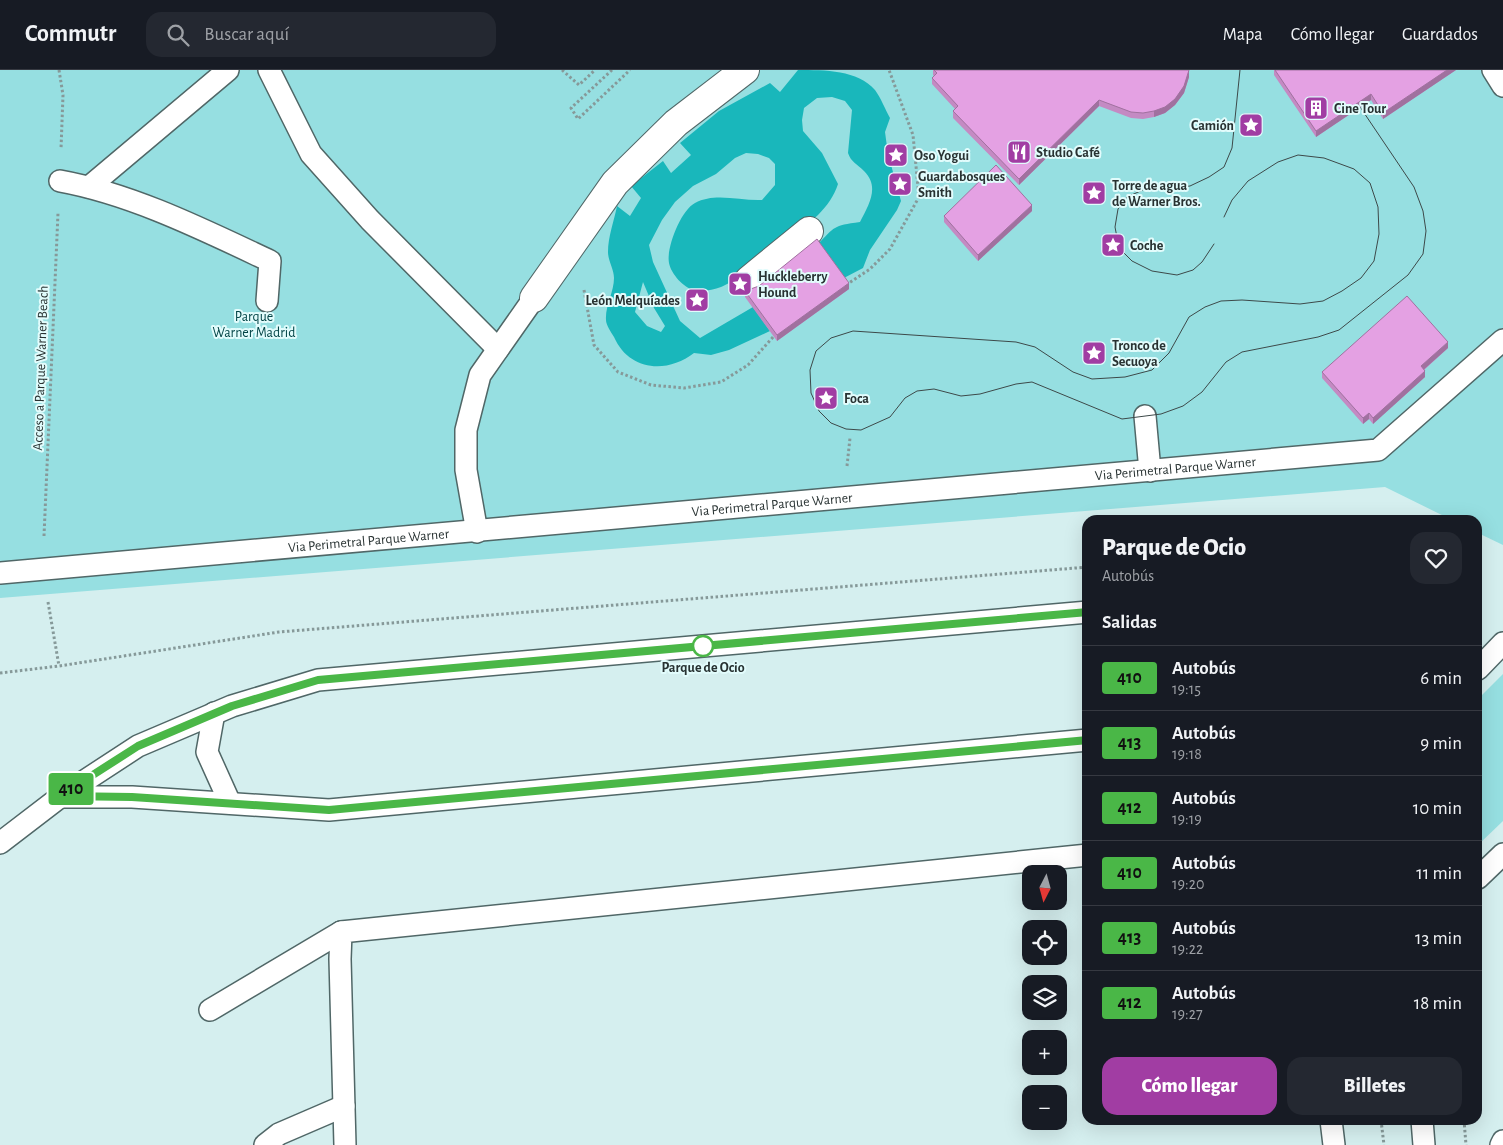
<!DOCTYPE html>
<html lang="es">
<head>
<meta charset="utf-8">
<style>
  :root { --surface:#171b24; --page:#242831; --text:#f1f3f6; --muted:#9ea1a6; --line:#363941; --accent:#a13da3 }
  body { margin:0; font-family:"Alegreya Sans",sans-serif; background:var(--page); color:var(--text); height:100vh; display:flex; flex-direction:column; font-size:19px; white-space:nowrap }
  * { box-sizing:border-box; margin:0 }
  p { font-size:16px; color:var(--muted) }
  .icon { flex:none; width:28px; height:28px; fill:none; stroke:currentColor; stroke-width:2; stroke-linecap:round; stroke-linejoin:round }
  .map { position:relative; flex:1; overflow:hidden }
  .details { position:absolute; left:1082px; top:445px; width:400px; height:610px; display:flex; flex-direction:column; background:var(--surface); border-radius:15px; box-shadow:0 5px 20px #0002 }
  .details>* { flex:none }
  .badge { padding:0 10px; border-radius:4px; font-size:18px; line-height:32px }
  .needle { width:32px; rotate:186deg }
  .controls { position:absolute; left:1022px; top:795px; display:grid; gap:10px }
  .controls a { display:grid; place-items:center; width:45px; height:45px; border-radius:10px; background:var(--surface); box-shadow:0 5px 20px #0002; font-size:25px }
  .map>.badge { position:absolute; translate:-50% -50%; box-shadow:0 0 0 2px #fff }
  h2 { padding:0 20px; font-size:19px; line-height:45px }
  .round { display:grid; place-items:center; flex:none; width:52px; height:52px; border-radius:15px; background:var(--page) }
  .headline { display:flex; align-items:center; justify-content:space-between; height:85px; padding:0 20px }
  h1 { font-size:24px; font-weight:800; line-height:38px }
  .action { display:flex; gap:10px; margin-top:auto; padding:10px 20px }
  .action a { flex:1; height:58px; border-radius:15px; background:var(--accent); color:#fff; font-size:20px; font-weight:800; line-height:58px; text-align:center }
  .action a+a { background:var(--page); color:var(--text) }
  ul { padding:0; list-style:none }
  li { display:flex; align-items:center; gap:15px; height:65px; padding:0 20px; border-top:1px solid var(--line) }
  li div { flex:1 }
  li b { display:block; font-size:19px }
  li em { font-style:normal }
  li .badge { min-width:55px; font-weight:700; text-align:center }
  header { display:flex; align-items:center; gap:30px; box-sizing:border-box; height:70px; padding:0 25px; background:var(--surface); border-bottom:1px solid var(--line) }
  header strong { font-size:24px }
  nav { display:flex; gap:28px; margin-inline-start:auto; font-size:18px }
  .search { width:350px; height:45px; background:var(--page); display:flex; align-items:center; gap:12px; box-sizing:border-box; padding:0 18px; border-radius:15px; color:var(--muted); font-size:19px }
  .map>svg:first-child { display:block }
  .green { fill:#96dfe1 }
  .water { fill:#19b7bb; fill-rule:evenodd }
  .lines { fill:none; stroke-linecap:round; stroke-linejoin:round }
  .lane-casing { stroke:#506767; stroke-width:24 }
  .street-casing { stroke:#506767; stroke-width:30 }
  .path { stroke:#869999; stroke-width:3; stroke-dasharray:2.5 2.5; stroke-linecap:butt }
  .lane { stroke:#fff; stroke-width:21 }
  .street { stroke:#fff; stroke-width:28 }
  .tram { stroke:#3d4949; stroke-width:1 }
  .wall { fill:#c48ac3 }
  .shaded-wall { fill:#a0719f }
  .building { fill:#e4a1e3; stroke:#a0719f }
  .line-casing { stroke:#fff; stroke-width:11 }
  .line { stroke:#4ab747; stroke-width:8 }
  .stop-dot { fill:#fff; stroke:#4ab747; stroke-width:2.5 }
  .labels { text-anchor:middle; stroke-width:4; stroke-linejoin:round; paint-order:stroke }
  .poi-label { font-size:14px; font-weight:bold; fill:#283232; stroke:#e2fcfc; text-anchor:start }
  .park-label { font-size:14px; fill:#034547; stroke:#e2fcfc }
  .street-label { font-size:14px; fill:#283232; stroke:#e2fcfc }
  .stop-label { font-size:14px; font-weight:bold; fill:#283232; stroke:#e2fcfc }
</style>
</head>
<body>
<header>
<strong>Commutr</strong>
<div class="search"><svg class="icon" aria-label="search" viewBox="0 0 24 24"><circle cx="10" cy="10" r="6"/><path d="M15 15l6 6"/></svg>Buscar aquí</div>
<nav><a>Mapa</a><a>Cómo llegar</a><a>Guardados</a></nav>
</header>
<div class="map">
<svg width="1503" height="1075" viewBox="0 0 1503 1075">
  <rect width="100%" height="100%" fill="#d5efef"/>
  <g class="green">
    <polygon points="0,0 1503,0 1503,475 1478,463 1478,450 1452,450 1385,417 0,528"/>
    <polygon points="1503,604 1503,751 1478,775 1478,629"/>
  </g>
  <path class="water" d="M798,0C825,0 858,0 875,20C881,28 885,39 890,48L885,62L888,84L901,131L897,140L870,180L863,198L842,209L817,175C836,156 832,156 860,152C869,134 880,117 864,101C857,94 851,92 848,83L852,40L845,31L832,27L817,28L804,38L802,50L803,61L822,83L838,114C834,126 827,136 818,145C811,152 802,158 794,164C777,179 759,193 740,206C734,209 727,215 721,217C713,220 702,222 694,220C684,218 671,204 669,193C666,178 681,140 695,133C715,122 740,131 762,130L775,115V94L769,88L758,84L746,83L735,88L716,104L693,116L675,132L662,150L649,175L653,192L680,251L700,268L753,237L770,261L729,280L711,285L694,283C667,304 629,301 614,267C611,262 606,255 606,250C605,236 614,222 614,208C614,199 608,191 608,182C608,167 614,151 617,136L630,146L641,128L631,116L663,91L671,103L691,85L680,73L719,41L770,13L780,22ZM643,212L654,238L665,256L661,262L647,256L635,242Z"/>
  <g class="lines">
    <g class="lane-casing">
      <g id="lane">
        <polyline points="269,0 311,84 370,150 498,279"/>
        <polyline points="1493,0 1503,16"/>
        <path d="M60,111C132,124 204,160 270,191L267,231"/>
        <polyline points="89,117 228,0"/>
        <polyline points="1145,346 1150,401"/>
        <polyline points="477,462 466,400 466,360 480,305 534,228"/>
        <path id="s1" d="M0,503L1378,380L1503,270"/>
        <polyline points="1478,599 1503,573"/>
        <polyline points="214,643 207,682 230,733"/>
        <polyline points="60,727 132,727 329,740 1088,670"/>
        <polyline points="0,773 60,727 138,676 232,636 318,610 1088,542"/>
        <polyline points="1478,808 1503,784"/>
        <polyline points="210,940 341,862"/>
        <polyline points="1331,1050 1334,1075"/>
        <polyline points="1422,1050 1424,1075"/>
        <polyline points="265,1075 279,1064 344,1036"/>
        <polyline points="345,1075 340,889 341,862 1088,785"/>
        <polyline points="1501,1075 1503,1071"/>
      </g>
    </g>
    <g class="street-casing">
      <g id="street">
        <polyline points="749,210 809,161"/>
        <polyline points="534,228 615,113 676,53 745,0"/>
      </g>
    </g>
    <g class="path">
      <polyline points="59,0 63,25 61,79"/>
      <polyline points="562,0 579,15 595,0"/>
      <polyline points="612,0 571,38 578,49 630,0"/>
      <polyline points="846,215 870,199 890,179 919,127 913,65 889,0"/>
      <polyline points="584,220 594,275 618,302 651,315 684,318 721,312 748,295 774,266"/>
      <polyline points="847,396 850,368"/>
      <polyline points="44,466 58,143"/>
      <polyline points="48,532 59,596"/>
      <polyline points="0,603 59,596 279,562 1088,497"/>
      <polyline points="1381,1050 1384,1075"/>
      <polyline points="1464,1050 1466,1075"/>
    </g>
    <use href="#lane" class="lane"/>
    <use href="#street" class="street"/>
    <g class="tram">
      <polyline points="1224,147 1232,130 1248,111 1278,92 1298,85 1324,88 1354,99 1370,113 1378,137 1379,164 1374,191 1361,208 1342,221 1323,231 1300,234 1242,230 1221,231 1205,237 1189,247 1169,283 1152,300 1125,307 1092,309 1073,302 1035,277 1016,272 853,261 831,268 816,281 810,300 811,323 819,341 831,353 846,359 861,360 890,347 905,328 917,321 934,319 961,326 980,324 1016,314 1032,312 1122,349 1161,344 1183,336 1202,322 1226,292 1242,282 1318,267 1339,260 1408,205 1423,184 1426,161 1423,141 1414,117 1352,25"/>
      <polyline points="1214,174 1202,192 1193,200 1177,205 1152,201 1132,191 1119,178 1115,157 1118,139 1127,127 1145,119 1190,116 1209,107 1224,97 1232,78 1240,0"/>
    </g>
  </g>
  <g class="wall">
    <polygon points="933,0 1189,0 1189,7 1184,23 1175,35 1165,43 1154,47 1143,49 1131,48 1099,36 1019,115 953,48 953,41 955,39 932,14 932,8 934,6 933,5"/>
    <polygon points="1274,0 1456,0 1383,49 1371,30 1316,67 1274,5"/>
    <polygon points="1032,141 978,191 944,152 944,146"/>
    <polygon points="849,219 777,271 745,227 745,221"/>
    <polygon points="1448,278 1424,300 1425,307 1373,354 1369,349 1363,354 1322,308 1322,302"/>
  </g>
  <g class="shaded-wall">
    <polygon points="1189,0 1189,7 1184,23 1175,35 1165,43 1154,47 1154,41"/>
    <polygon points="1447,0 1456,0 1383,49 1383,43"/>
    <polygon points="1371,24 1371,30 1316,67 1316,61"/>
    <polygon points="1099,30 1099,36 1019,115 1019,109"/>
    <polygon points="1032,135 1032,141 978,191 978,185"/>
    <polygon points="849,213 849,219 777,271 777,265"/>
    <polygon points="1448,272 1448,278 1421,302 1421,296"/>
    <polygon points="1425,301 1425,307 1373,354 1373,348"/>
    <polygon points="1369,343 1369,349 1363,354 1363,348"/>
  </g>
  <g class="building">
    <polygon points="934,0 1189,0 1184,16 1175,29 1165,37 1154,41 1143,43 1131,42 1099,30 1019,109 953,41 958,36 932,8 937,3"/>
    <polygon points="1275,0 1447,0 1383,43 1371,24 1316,61"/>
    <polygon points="996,95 1032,135 978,185 944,146"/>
    <polygon points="817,169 849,213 777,265 745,221 759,216"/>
    <polygon points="1407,226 1448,272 1421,296 1425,301 1373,348 1369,343 1363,348 1322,302"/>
  </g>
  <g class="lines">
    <g class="line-casing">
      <polyline id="line" points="1088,542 318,610 232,636 138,676 60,726 132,727 329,740 1088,670"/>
    </g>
    <use href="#line" class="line"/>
  </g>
  <defs>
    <g id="building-square" transform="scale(1.25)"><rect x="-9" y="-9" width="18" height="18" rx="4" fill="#a13da3" stroke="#e2fcfc"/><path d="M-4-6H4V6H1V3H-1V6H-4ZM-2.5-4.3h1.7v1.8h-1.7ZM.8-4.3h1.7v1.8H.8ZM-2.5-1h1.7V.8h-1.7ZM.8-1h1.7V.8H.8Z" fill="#fff"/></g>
    <g id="sight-square" transform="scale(1.25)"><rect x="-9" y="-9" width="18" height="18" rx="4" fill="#a13da3" stroke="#e2fcfc"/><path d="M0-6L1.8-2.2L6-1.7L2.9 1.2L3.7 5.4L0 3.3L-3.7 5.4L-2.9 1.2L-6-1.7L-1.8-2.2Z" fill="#fff"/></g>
    <g id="restaurant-square" transform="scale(1.25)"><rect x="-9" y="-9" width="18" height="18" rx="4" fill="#a13da3" stroke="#e2fcfc"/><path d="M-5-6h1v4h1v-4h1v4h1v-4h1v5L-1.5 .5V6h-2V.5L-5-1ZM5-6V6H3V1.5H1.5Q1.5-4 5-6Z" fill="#fff"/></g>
  </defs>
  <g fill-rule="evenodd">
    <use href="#building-square" x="1316" y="38"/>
    <use href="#sight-square" x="1251" y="55"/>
    <use href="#restaurant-square" x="1019" y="82"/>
    <use href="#sight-square" x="896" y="85"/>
    <use href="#sight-square" x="900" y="114"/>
    <use href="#sight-square" x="1094" y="123"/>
    <use href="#sight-square" x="1113" y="175"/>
    <use href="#sight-square" x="740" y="214"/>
    <use href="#sight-square" x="697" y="230"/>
    <use href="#sight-square" x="1094" y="283"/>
    <use href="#sight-square" x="826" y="328"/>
  </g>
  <circle class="stop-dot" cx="703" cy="576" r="10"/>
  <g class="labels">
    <g class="poi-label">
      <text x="1334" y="43">Cine Tour</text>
      <text x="1234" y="60" text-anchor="end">Camión</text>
      <text x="1036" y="87">Studio Café</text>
      <text x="914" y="90">Oso Yogui</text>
      <text x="918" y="111">Guardabosques<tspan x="918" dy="16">Smith</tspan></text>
      <text x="1112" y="120">Torre de agua<tspan x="1112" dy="16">de Warner Bros.</tspan></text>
      <text x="1130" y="180">Coche</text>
      <text x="758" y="211">Huckleberry<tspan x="758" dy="16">Hound</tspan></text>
      <text x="680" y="235" text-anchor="end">León Melquíades</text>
      <text x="1112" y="280">Tronco de<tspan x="1112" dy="16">Secuoya</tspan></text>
      <text x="844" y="333">Foca</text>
    </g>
    <g class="park-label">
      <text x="254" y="251">Parque<tspan x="254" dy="16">Warner Madrid</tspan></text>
    </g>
    <g class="street-label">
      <text transform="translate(40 298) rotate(-88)" y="5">Acceso a Parque Warner Beach</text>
      <text dy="5" stroke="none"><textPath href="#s1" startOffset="1180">Via Perimetral Parque Warner</textPath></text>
      <text dy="5" stroke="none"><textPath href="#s1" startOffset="775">Via Perimetral Parque Warner</textPath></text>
      <text dy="5" stroke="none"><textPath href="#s1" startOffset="370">Via Perimetral Parque Warner</textPath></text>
    </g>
    <g class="stop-label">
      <text x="703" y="602">Parque de Ocio</text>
    </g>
  </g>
</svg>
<div class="controls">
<a><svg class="needle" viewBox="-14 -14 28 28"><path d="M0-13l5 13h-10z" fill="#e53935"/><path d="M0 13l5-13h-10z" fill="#9ea1a6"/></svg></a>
<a><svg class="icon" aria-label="locate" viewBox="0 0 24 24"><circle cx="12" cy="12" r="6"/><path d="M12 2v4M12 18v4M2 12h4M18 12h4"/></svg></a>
<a><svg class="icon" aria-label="layers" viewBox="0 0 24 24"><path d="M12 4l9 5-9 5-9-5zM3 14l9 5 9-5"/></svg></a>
<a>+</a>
<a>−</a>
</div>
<b class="badge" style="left:71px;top:719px;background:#4ab747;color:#111">410</b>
<section class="details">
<div class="headline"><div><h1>Parque de Ocio</h1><p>Autobús</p></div><a class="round"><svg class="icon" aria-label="heart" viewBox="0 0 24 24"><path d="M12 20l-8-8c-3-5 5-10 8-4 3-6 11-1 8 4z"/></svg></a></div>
<h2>Salidas</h2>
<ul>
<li><span class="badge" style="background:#4ab747;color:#111">410</span><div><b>Autobús</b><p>19:15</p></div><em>6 min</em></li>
<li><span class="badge" style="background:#4ab747;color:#111">413</span><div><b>Autobús</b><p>19:18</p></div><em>9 min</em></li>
<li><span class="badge" style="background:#4ab747;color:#111">412</span><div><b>Autobús</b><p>19:19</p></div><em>10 min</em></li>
<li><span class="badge" style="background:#4ab747;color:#111">410</span><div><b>Autobús</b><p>19:20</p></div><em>11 min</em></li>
<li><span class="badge" style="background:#4ab747;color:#111">413</span><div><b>Autobús</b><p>19:22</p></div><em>13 min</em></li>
<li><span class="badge" style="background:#4ab747;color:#111">412</span><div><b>Autobús</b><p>19:27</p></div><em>18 min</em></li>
</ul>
<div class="action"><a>Cómo llegar</a><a>Billetes</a></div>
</section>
</div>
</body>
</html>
